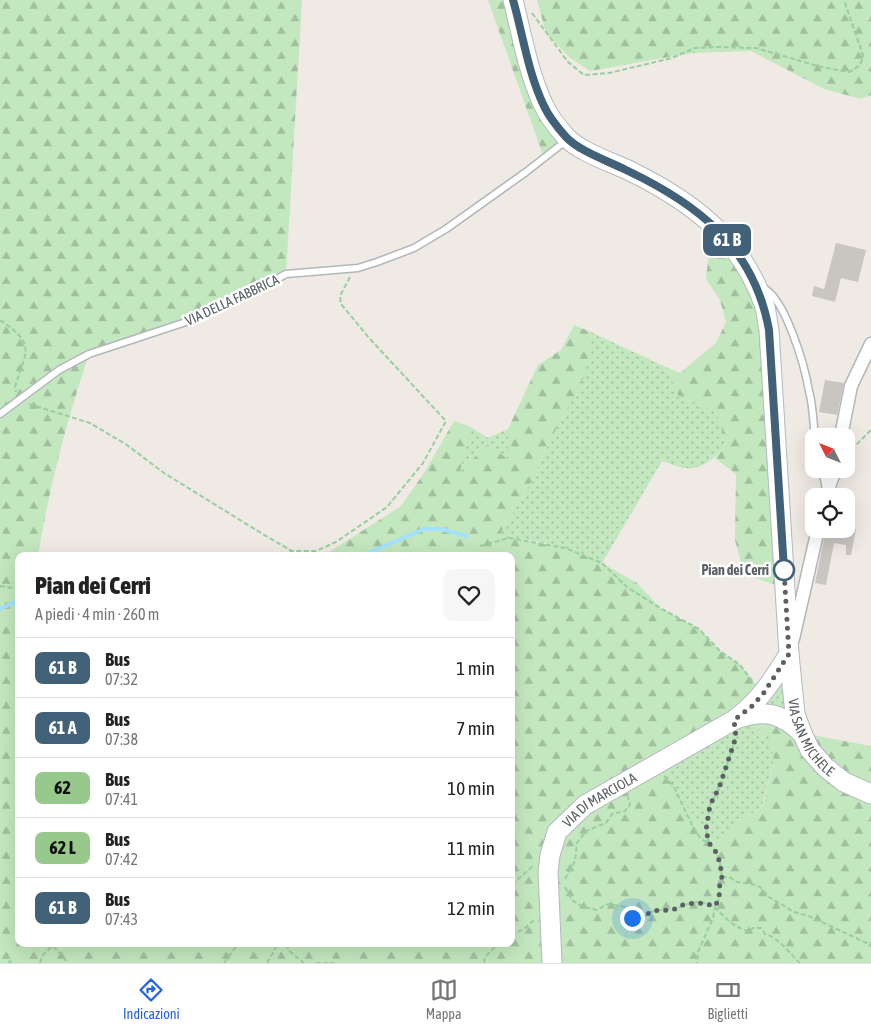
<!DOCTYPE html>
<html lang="it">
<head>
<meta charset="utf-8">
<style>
  :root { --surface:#fff; --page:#f6f6f6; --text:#222; --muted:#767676; --line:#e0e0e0; --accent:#2563eb }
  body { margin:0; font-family:"Asap Condensed",sans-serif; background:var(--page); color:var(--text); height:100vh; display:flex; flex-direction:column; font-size:19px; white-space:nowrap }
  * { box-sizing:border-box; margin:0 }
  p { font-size:16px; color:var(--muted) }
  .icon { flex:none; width:28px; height:28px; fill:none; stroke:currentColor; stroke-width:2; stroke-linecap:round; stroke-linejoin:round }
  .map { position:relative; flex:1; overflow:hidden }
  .details { position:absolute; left:15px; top:552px; width:500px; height:395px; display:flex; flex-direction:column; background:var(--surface); border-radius:10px; box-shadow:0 5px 20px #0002 }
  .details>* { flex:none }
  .badge { padding:0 10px; border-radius:8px; font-size:18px; line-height:32px }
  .needle { width:32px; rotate:312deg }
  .fabs { position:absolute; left:805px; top:428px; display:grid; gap:10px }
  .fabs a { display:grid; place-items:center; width:50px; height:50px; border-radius:10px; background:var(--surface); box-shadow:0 5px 20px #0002; font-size:25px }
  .you { position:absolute; width:25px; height:25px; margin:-12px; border:4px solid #fff; border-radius:50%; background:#1a73e8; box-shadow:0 0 0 8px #1a73e833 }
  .map>.badge { position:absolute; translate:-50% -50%; box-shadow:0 0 0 2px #fff }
  .round { display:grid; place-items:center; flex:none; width:52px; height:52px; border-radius:10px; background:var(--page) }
  .headline { display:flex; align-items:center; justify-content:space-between; height:85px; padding:0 20px }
  h1 { font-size:24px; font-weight:800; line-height:38px }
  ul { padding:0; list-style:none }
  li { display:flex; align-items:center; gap:15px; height:60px; padding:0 20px; border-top:1px solid var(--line) }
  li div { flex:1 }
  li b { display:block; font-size:19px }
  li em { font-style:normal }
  li .badge { min-width:55px; font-weight:700; text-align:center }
  .menu { display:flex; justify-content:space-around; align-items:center; height:70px; border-top:1px solid var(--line); background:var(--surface); font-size:14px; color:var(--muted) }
  .menu a { display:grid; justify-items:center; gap:2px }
  .menu .current { color:var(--accent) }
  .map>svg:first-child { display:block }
  .grass { fill:url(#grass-dots) }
  .forest { fill:url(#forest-firs); fill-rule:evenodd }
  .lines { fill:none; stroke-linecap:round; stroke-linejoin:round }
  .stream { stroke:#a2e2ff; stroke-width:4 }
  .building { fill:#c9c5c0 }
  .lane-casing { stroke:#b3b7bb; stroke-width:9 }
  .street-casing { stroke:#b3b7bb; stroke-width:15 }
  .secondary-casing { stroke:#b4b9be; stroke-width:21 }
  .path { stroke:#99cea1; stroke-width:2; stroke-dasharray:5 2.5; stroke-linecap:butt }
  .lane { stroke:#fff; stroke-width:6 }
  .street { stroke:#fff; stroke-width:12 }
  .secondary { stroke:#fff; stroke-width:19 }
  .line-casing { stroke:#fff; stroke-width:11 }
  .line { stroke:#406178; stroke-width:8 }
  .walk { stroke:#5b6064; stroke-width:5; stroke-dasharray:0 9 }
  .stop-dot { fill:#fff; stroke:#406178; stroke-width:2.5 }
  .labels { text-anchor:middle; stroke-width:5; stroke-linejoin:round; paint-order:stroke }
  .street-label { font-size:14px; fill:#5b6064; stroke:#fff }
  .stop-label { font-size:14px; font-weight:bold; fill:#5b6064; stroke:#fff; text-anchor:end }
</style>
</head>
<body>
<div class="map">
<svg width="871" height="963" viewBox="0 0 871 963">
  <defs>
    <pattern id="grass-dots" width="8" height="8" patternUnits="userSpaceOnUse" patternTransform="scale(1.25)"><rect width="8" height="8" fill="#c3e7be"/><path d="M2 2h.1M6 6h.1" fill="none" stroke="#a1bf9e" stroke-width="1.8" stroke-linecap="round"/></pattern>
    <pattern id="forest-firs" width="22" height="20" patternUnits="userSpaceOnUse" patternTransform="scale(1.25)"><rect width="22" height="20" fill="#c3e7be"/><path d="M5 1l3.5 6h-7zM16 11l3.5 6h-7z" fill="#a1bf9e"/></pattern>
  </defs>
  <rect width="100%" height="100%" fill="#efeae3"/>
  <g class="grass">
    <path d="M591,332L670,369L674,389L681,399L715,410L721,426L725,447C715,457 701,471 685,468C677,467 669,463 662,461L602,563C570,550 531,534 496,541L532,480L590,352Z"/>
    <polygon points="471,427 488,438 508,429 509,460 459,473"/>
    <polygon points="789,654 795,714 754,731 776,739 771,742 774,760 762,806 717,840 706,830 681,800 673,785 655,765 734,720"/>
  </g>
  <g class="forest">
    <path d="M0,0H302L286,274L192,320L89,354C67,420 49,488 38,556H19V944H511V556H310L326,554L401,506L424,473L454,421L471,427L460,472L487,445L508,459V429L538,365L561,350L574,325L591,332L590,352L583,379L547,446L532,480L496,541L509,538L565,548L602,563L637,583L660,608L699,629L720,651L740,665L763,693L752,714L802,733L871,746V963H0ZM733,720L754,731L776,739L771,742L774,760L763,806L717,839L706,830L681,800L673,785L655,765Z"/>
    <polygon points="488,0 513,0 521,30 568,139 544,158"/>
    <polygon points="537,0 871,0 871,95 861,99 824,89 751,51 692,53 590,71 569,57 546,33"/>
    <polygon points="712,225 756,285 785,588 744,574 735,540 736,474 715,458 725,447 721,426 715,410 681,399 674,389 670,369 680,373 716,343 726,322 720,300 706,279"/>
  </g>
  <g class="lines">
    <g class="stream">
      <polyline points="361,556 424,529 441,529 467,536"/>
      <polyline points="0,609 19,600"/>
    </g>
  </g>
  <g class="building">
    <polygon points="836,243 866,250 858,282 841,278 835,302 812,296 814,286 824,289 825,286"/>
    <polygon points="825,380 844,383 837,415 819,412"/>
    <polygon points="846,527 856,529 851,555 846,555 846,545 834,543 826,585 815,583 826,529 846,529"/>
  </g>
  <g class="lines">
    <g class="lane-casing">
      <g id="lane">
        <path d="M763,288C785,297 805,367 809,391C813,405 813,421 815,436"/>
        <polyline points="0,414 59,370 89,354 192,320 256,290 286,274 358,268 377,262 414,248 446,229 526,172 567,140"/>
        <polyline points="822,469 826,489"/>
      </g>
    </g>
    <g class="street-casing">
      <g id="street">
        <polyline points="841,436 851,386 871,344"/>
        <polyline points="826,496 835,469"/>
        <polyline points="793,639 818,529"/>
      </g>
    </g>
    <g class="secondary-casing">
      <g id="secondary">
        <path id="s1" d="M513,0C522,35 528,73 544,106C549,117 558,128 566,137C580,152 611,162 630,171C691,201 740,237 764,304C767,312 767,322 769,330L789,654L795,714L802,733L810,750L825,767L844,782L871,794"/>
        <path d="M739,718C766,709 782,714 802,733"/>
        <path id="s2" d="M552,963L548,872L550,855L557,832L585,805L734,720C760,701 772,681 789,654"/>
      </g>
    </g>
    <g class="path">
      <path d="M532,13L568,62L584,75L609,73L672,58L695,48L717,47L756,48L821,67L849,72C857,68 862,65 863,55L844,0"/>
      <path d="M0,320C37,345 26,350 15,387L16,392"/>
      <polyline points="29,404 90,423 127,445 164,473 261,533 292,551 316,551 336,542 387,507 423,463 446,421 370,339 341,304 340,296 350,277"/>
      <polyline points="846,455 871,430"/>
      <polyline points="480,546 509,538 565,548 602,563 627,587 660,608 699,629 720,651 740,665 753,682"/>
      <polyline points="283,556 292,551"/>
      <polyline points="0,586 19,589"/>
      <polyline points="664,776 673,785 694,829 701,839 709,843 716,852 720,863 722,877 720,880 719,899 715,906 713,918 698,952 697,963"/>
      <polyline points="709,843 706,830 710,805 719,789 736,737"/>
      <polyline points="722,877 729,877 737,882 752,884 760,887 769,897 794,912 809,916 871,945"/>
      <polyline points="565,879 575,861 577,843 586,831 606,823 612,814 625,811 630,805 628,797"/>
      <polyline points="511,883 516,881 533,866"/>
      <path d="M565,887L572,900L583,907L597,910L608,904L626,907L632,918H643C651,909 660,910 671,910C679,909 688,902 697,902C716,903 717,911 729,921C735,926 742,929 749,932L753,928H761L765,934C778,937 790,954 800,963"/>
      <polyline points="511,935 524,929 534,920"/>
      <polyline points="287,944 288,950 304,963"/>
      <polyline points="8,963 10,961 13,963"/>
      <polyline points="40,963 42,956 52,946 55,948 68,963"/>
      <polyline points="224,963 238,944"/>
      <polyline points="267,963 278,944"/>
      <polyline points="316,963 329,963"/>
      <polyline points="330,963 337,963"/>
      <polyline points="484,963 485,957 498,944"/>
    </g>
    <use href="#lane" class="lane"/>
    <use href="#street" class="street"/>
    <use href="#secondary" class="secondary"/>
  </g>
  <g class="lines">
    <g class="line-casing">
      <path id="line" d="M513,0C523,35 528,73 544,106C549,117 558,128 566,137C579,151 608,161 626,170C698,204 754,247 769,330L784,570"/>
    </g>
    <use href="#line" class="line"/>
    <path class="walk" d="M632,918H643C652,908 660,911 672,910C676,909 679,906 683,905C694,902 703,903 715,906L719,899L720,880L722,877L720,863L716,852L709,843L706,830L710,805L719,788L736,737L734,720L751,707L763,694L789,654L784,570"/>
  </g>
  <circle class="stop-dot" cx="784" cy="570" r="10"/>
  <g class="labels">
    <g class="street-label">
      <text transform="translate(232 300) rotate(-25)" y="5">VIA DELLA FABBRICA</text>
      <text dy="5" stroke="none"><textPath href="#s1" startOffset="855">VIA SAN MICHELE</textPath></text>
      <text dy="5" stroke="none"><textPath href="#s2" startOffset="186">VIA DI MARCIOLA</textPath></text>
    </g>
    <g class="stop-label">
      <text x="769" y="575">Pian dei Cerri</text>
    </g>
  </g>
</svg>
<div class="fabs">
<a><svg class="needle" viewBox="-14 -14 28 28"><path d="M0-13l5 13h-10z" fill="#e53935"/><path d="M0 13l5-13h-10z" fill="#767676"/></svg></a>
<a><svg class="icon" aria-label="locate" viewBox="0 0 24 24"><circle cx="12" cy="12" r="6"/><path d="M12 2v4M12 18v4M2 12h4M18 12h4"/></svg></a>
</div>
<div class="you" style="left:632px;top:918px"></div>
<b class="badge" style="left:727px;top:240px;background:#406178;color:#fff">61 B</b>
<section class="details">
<div class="headline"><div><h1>Pian dei Cerri</h1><p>A piedi · 4 min · 260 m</p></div><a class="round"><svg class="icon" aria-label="heart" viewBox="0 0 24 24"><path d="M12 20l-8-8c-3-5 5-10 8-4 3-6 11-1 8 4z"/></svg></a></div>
<ul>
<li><span class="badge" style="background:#406178;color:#fff">61 B</span><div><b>Bus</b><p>07:32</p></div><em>1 min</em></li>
<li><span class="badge" style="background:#406178;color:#fff">61 A</span><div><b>Bus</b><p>07:38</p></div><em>7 min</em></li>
<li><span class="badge" style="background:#97c98d;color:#111">62</span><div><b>Bus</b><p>07:41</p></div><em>10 min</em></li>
<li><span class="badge" style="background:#97c98d;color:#111">62 L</span><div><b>Bus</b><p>07:42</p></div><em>11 min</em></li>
<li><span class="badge" style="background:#406178;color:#fff">61 B</span><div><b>Bus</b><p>07:43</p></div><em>12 min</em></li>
</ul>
</section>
</div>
<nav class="menu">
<a class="current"><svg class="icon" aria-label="directions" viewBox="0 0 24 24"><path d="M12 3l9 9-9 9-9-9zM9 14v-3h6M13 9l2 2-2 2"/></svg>Indicazioni</a>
<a><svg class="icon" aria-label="map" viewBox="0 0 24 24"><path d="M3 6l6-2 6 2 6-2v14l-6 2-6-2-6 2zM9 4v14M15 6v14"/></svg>Mappa</a>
<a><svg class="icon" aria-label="tickets" viewBox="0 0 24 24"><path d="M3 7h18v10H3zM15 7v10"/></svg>Biglietti</a>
</nav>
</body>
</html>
